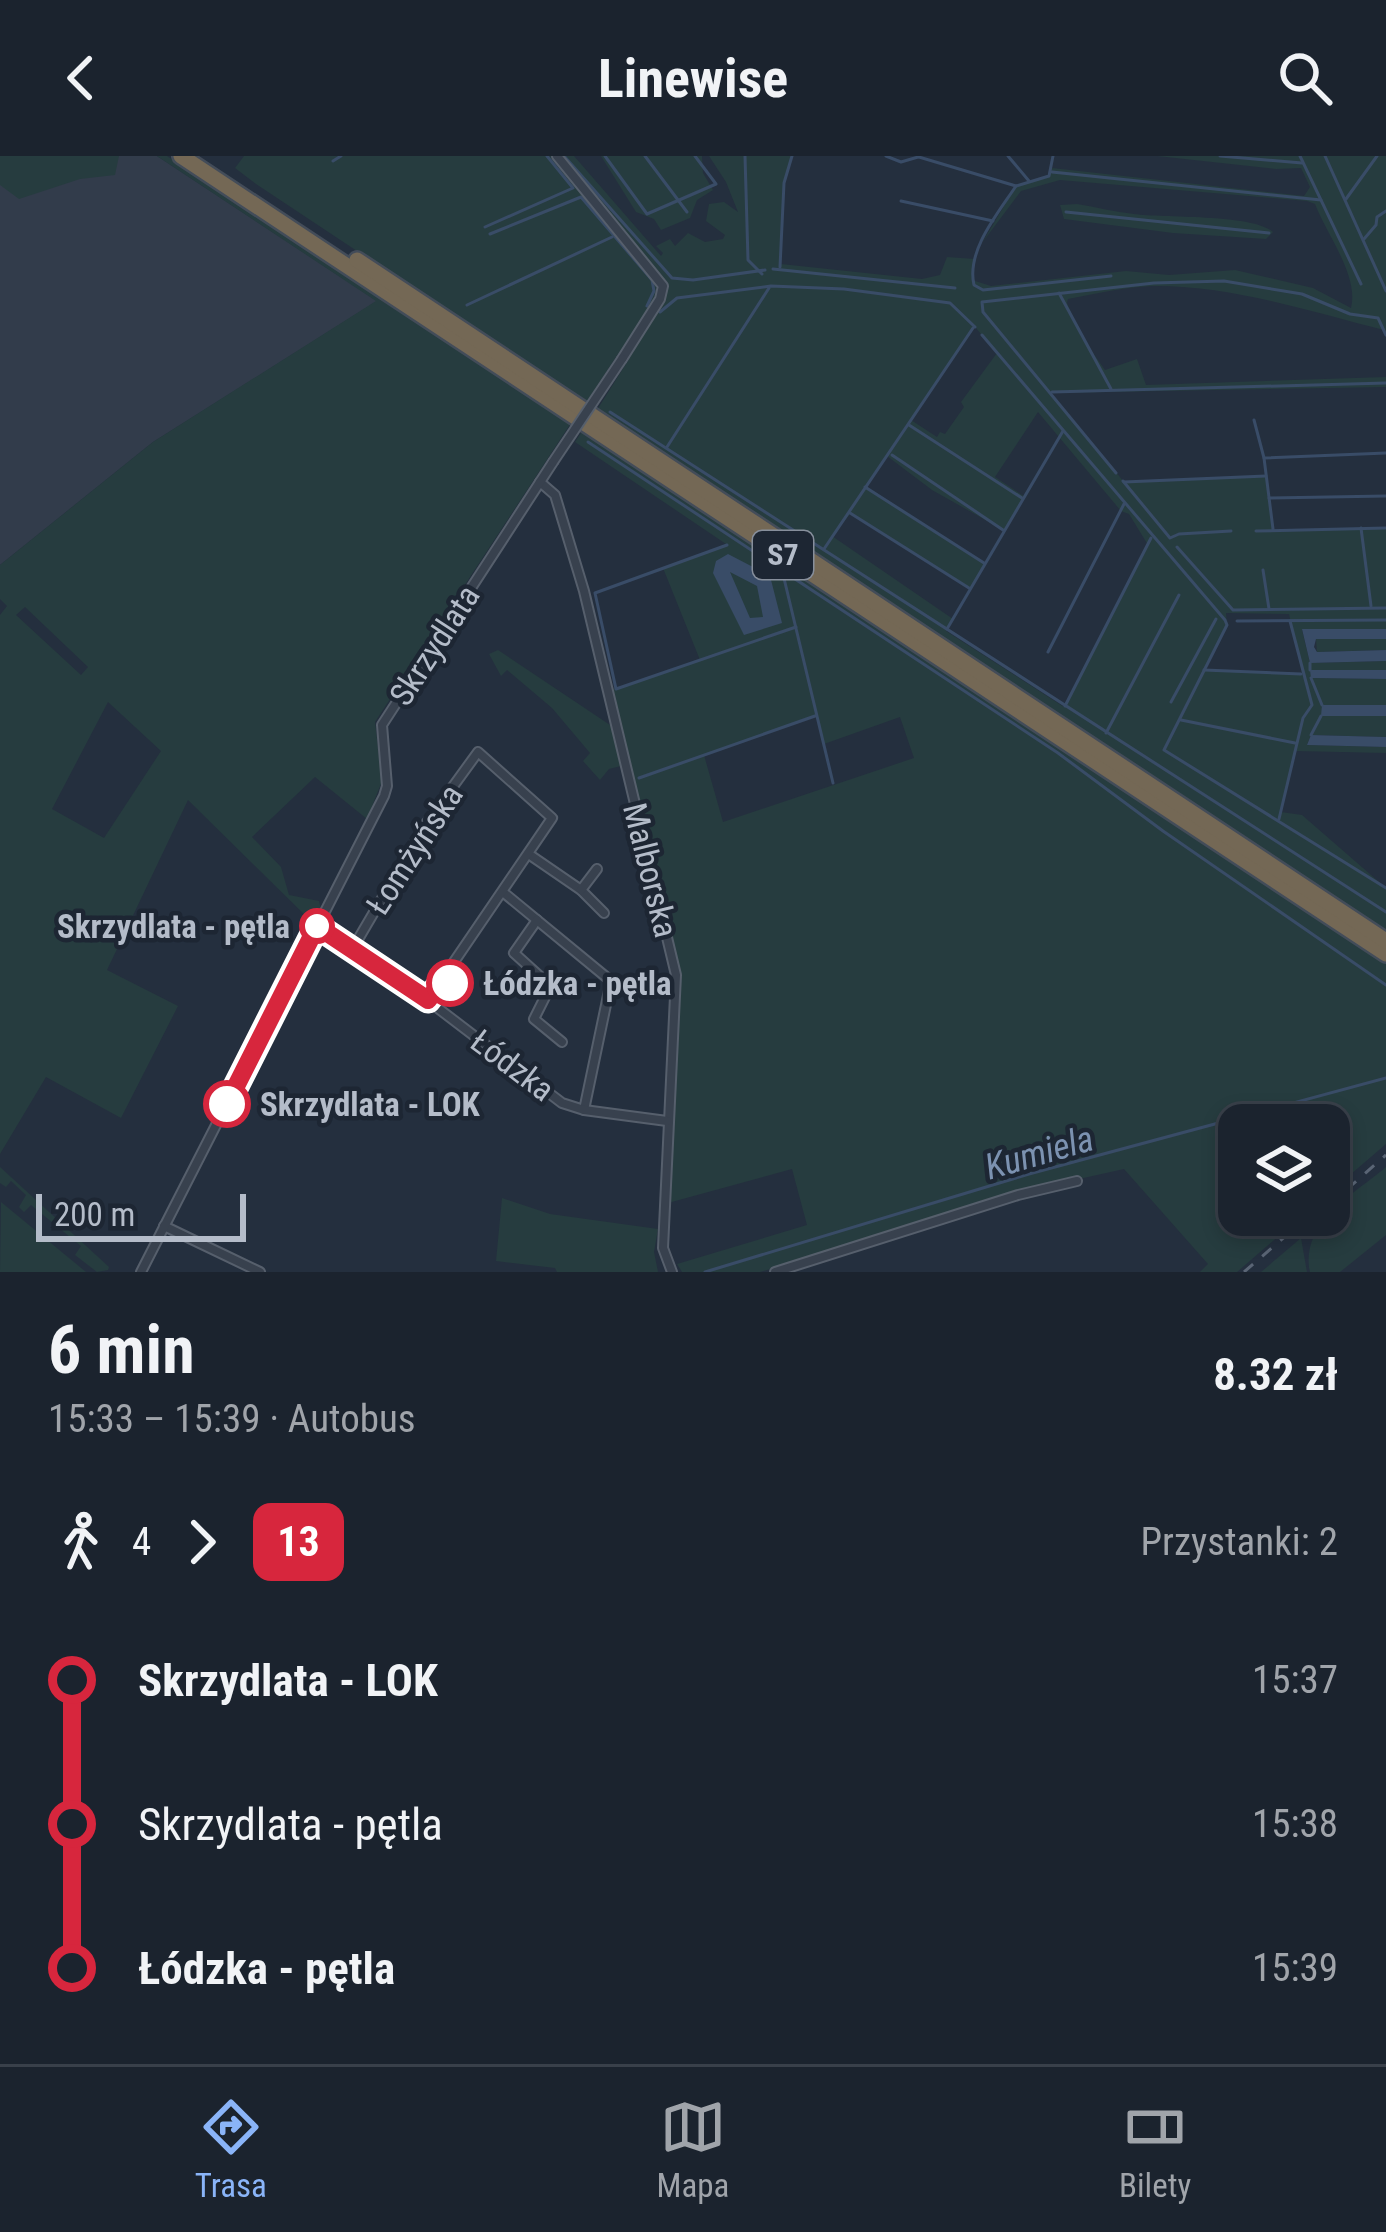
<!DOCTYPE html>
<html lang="pl">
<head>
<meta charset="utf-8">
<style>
  :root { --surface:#1b232e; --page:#242b36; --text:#f1f3f6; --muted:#a0a4aa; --line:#39404a; --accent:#8ab4f8 }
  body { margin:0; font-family:"Roboto Condensed",sans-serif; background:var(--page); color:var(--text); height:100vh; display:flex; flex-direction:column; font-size:45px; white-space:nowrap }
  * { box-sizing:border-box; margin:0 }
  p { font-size:39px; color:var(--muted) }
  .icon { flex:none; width:66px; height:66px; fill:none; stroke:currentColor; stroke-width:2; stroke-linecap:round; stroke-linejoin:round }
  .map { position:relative; height:1116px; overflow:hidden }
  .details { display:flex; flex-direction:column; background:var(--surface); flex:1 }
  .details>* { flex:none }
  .badge { padding:0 24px; border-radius:18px; font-size:42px; line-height:78px }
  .tools { position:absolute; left:1218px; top:948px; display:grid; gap:24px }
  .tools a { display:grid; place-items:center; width:132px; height:132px; border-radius:24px; background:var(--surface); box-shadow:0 6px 18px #0003,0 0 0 3px var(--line); font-size:60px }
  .scale { position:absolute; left:36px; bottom:30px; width:210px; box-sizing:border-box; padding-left:12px; border:6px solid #b4bcc9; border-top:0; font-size:33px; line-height:42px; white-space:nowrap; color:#b4bcc9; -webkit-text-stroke:9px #1d2633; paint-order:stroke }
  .map>.badge { position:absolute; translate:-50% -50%; box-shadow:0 0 0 6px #fff }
  .legs { display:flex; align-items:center; gap:18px; height:132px; padding:0 48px; font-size:39px }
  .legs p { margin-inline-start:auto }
  .headline { display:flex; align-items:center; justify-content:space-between; height:204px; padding:0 48px }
  h1 { font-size:66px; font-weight:700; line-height:90px }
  ul { padding:0 48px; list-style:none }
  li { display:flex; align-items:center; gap:42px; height:144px; font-size:45px }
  li i { display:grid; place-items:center; width:18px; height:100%; margin:0 15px; background:currentColor }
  li i::after { content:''; width:30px; height:30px; margin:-15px; border:9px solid; border-radius:50%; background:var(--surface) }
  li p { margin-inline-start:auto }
  li:first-child i { background:linear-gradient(#0000 50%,currentColor 0) }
  li:last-child i { background:linear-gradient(currentColor 50%,#0000 0) }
  header { display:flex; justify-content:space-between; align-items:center; height:156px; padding:0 48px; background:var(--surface); font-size:54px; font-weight:700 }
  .tab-bar { display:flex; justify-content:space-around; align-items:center; height:168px; border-top:3px solid var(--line); background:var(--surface); font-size:33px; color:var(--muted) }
  .tab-bar a { display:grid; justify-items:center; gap:6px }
  .tab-bar .current { color:var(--accent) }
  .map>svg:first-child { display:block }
  .airport { fill:#323c4b }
  .green { fill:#263c3f; fill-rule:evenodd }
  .water { fill:#394c67; fill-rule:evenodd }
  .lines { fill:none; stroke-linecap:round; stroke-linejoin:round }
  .stream { stroke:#394c67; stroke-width:3 }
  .minor-casing { stroke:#565f6c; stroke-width:12 }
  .motorway-casing { stroke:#434c59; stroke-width:20 }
  .minor { stroke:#38414e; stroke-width:8 }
  .motorway { stroke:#746855; stroke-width:15 }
  .rail { stroke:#5a6575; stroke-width:3; stroke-dasharray:12 12; stroke-linecap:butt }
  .minor-bridge-casing { stroke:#565f6c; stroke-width:12; stroke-linecap:butt }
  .minor-bridge { stroke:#38414e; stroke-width:8 }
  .line-1-casing { stroke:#fff; stroke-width:27 }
  .line-1 { stroke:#d7263d; stroke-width:18 }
  .stop-1-dot { fill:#fff; stroke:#d7263d; stroke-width:6 }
  .labels { text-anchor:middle; stroke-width:9; stroke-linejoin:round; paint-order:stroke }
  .shield { fill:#1d2633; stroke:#878f9c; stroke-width:3 }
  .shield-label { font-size:30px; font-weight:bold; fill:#b4bcc9 }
  .street-label { font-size:33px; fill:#b4bcc9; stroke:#1d2633 }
  .stop-label { font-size:33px; font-weight:bold; fill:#b4bcc9; stroke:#1d2633; text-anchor:start }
  .water-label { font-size:36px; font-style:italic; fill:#7c92b1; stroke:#1d2633 }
</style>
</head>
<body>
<header><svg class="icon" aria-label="back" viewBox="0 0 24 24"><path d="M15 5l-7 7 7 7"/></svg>Linewise<svg class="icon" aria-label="search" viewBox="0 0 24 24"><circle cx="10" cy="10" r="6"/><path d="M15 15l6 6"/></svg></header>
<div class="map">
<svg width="1386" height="1116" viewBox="0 0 1386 1116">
  <rect width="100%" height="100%" fill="#242f3e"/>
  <polygon class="airport" points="0,0 157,0 377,145 153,286 0,409"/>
  <g class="green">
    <polygon points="0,0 119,0 115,19 80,23 19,43 0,29"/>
    <path d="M157,0H167L571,267L375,566L382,625L367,663L315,621L252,681L281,711L289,739L319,745L321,753L314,768L188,644L107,814L178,850L121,962L46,921L0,998V459L7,450L0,443V409L153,286L376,145ZM25,451L88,511L81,519L16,459ZM108,546L161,595L104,682L52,653Z"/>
    <path d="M244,0H574L661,100L663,97L656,90L670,83L675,90L688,77L705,86L723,83L725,79L706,65L709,48L724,46L738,56L726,26L709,0H792L784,27L781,108L922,123L940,119L947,101L975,103L972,124L991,130L1126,115L1169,119L1235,114L1313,132L1351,152C1359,120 1327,79 1315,48L1307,45L1060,24L1021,35L982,87L1016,30L1048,21L1052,12L1304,40L1310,31L1301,12L1276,13L1157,0H1386V179L1384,174C1308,155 1230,129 1152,130C1124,131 1095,138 1068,143L1067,147L1081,180L1105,214L1137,203L1146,229L1386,221V231L1051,237L1124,326L1266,320L1274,375L1386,372V473L1302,474L1310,507L1386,505V514H1311L1312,522L1386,523V549H1322V560H1386V581L1311,579L1307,589L1386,591V597L1295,595L1281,656L1302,659L1386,732V775L597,254L629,203L618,198L586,247L256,28L235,12ZM975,171L997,197L961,246L964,251L945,278L940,276L937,281L911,264ZM1038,256L1121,355L1129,358L1148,389L1064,551L946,475L953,463L832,380L851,357L970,433L985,408L866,330L887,300L932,334L1005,375L1025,341L995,321ZM1226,457L1289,458L1302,518L1205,514L1227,469Z"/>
    <polygon points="601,0 702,0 703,17 713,34 697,44 690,62 661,74 654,63 636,56"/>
    <path d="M1077,48C1096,51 1115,56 1134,58C1164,62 1253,58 1273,76L1266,83L1173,77L1064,63L1060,49Z"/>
    <path d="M583,274L1386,806V988L1329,1037V969H1239V1059H1303L1237,1116H1200L1208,1108L1124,1013L1016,1037L760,1116H682L677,1108L807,1069L792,1013L668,1047L679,819L610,534L700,504L663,412L726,388L575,286ZM816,560L824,588L900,561L914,602L723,666L704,599Z"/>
    <polygon points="1316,483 1386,483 1386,494 1317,496"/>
    <polygon points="498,494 613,571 621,610 609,613 600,624 583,605 590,597 552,552 507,514 501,520 489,498"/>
    <polygon points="0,1011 109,1111 108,1114 97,1116 75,1099 81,1090 31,1049 24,1056 19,1051 26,1039 11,1025 6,1031 0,1027"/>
    <path d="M1386,1011V1079L1340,1116H1310C1300,1067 1353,1039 1386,1011Z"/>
    <polygon points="502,1042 550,1058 658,1073 654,1096 658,1116 557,1116 555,1112 496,1105"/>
    <polygon points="1,1046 86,1116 0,1116"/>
    <polygon points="1301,1082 1307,1116 1261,1116"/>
  </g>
  <g class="water">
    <path d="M728,398L770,420L782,467L744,479L713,417L716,405ZM730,416L757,430L763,461L750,462Z"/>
    <polygon points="1302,473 1386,473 1386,483 1316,483 1314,491 1317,496 1386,494 1386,505 1310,507"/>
    <polygon points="1310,514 1386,514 1386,523 1311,522"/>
    <polygon points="1322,549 1386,549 1386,560 1321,560"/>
    <polygon points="1311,579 1386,581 1386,591 1307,589"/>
  </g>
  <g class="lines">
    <g class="stream">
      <polyline points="564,0 672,122 693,124 765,114"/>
      <polyline points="605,0 647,58 716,28 695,0"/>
      <polyline points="645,0 687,56"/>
      <polyline points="745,0 748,104 762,118"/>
      <polyline points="886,0 901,6 918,1"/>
      <polyline points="1008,0 1029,25"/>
      <polyline points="1220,0 1302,7"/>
      <polyline points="1300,0 1361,128"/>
      <polyline points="1325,0 1386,135"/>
      <polyline points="919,1 1016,30 1049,20 1053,0"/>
      <polyline points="333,5 341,0"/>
      <polyline points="1052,16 1321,44"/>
      <path d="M1016,30C998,57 966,95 974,129L983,134L1111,120"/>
      <polyline points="1346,43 1377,0"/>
      <polyline points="901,45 993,65"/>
      <polyline points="1066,56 1269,77"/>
      <polyline points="485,71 573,32 547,0"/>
      <polyline points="490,78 581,41 652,124 654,135 647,150"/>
      <polyline points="1364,83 1376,69 1377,61 1386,55"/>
      <polyline points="780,111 784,27 792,0"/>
      <polyline points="773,113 955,132"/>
      <polyline points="1059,137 1111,233"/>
      <polyline points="467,149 612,81"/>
      <polyline points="660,156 677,142 771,130 844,133 950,147 975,171"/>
      <polyline points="982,179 1225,464 1227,469 1164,594 1386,732"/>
      <polyline points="1052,236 1386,227"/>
      <polyline points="610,256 1386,756"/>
      <polyline points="1254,264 1264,302 1273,373"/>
      <polyline points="909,269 1022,342"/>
      <polyline points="588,286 1058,597 1163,675 1386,829"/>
      <polyline points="667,291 769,132"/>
      <polyline points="892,299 1003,374"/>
      <polyline points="1264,302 1386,297"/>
      <polyline points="1116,317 983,156 982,146 1154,127 1224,125 1302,138 1350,158 1378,162 1386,179"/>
      <polyline points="1123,325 1170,382 1179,378 1231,375"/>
      <polyline points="1124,326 1266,320"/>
      <polyline points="865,331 984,407"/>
      <polyline points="1269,342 1386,340"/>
      <polyline points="850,357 969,432"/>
      <polyline points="1361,372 1371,450"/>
      <polyline points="1256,375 1386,372"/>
      <polyline points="727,389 595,437 616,533 796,471"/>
      <polyline points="1177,391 1233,454 1386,452"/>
      <polyline points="824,393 973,172"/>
      <polyline points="782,414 833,627"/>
      <polyline points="1263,414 1269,453"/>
      <polyline points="1237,465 1386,464"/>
      <polyline points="947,473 1063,275"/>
      <polyline points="1048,496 1124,348"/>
      <polyline points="1310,507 1310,514"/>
      <polyline points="1204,514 1301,518"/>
      <polyline points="1311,522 1322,549"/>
      <polyline points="1171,546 1216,463"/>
      <polyline points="1065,550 1151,382"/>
      <polyline points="1181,564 1295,587"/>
      <polyline points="1106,577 1179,439"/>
      <polyline points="1311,579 1321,560"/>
      <polyline points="639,622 815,560"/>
      <polyline points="1279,663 1303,562 1312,549 1290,465"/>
      <polyline points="705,1116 1029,1018 1386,922"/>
    </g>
    <g class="minor-casing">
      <g id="minor">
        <polyline points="557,0 663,130 660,143 622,203"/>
        <polyline points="540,326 555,339 584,435 676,819 663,1092 672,1116"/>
        <polyline points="530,699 581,734 604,757"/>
        <polyline points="581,734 597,713"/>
        <polyline points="504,737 611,825 584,954"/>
        <polyline points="537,764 514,797 546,826 548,835 534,863 562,886"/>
        <polyline points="317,771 405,827 562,947 584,954 667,965"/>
        <polyline points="353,792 425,669 478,596 552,662 428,844"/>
        <polyline points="164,1070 260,1116"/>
        <polyline points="141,1116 384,640 387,630 382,569 553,306"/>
        <polyline points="775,1116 1018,1039 1077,1025"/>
      </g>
    </g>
    <g class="motorway-casing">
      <g id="motorway">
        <polyline points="181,0 1386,798"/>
        <polyline points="357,104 1386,785"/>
      </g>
    </g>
    <use href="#minor" class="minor"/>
    <use href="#motorway" class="motorway"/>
    <g class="rail">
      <polyline points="1329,1049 1386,999"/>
      <polyline points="1244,1116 1310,1059"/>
    </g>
    <g class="minor-bridge-casing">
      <polyline id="minor-bridge" points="553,306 622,203"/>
    </g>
    <use href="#minor-bridge" class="minor-bridge"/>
  </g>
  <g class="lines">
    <g class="line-1-casing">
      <polyline id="line-1" points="227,948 317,770 428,844 441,827 450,827"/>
    </g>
    <use href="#line-1" class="line-1"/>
  </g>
  <g class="stop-1-dot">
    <circle cx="317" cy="770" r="15"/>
    <circle cx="450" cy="827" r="21"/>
    <circle cx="227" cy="948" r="21"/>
  </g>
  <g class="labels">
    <rect class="shield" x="753" y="375" width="60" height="48" rx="9"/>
    <g class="shield-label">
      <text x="783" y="409">S7</text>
    </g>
    <g class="street-label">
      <text transform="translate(434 489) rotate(-57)" y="12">Skrzydlata</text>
      <text transform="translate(414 693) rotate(-57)" y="12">Łomżyńska</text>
      <text transform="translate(651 714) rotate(76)" y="12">Malborska</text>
      <text transform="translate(513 909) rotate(37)" y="12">Łódzka</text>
    </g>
    <g class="stop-label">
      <text x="290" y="782" text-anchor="end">Skrzydlata - pętla</text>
      <text x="483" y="839">Łódzka - pętla</text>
      <text x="260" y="960">Skrzydlata - LOK</text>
    </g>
    <g class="water-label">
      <text transform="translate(1039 996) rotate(-16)" y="13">Kumiela</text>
    </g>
  </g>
</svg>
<div class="tools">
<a><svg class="icon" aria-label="layers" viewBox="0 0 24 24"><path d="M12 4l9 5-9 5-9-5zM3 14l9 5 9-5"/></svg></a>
</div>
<div class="scale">200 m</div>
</div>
<section class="details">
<div class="headline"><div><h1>6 min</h1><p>15:33 – 15:39 · Autobus</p></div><b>8.32 zł</b></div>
<div class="legs"><svg class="icon" aria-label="walk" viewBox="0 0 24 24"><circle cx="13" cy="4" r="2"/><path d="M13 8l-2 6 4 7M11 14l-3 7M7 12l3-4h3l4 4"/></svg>4<svg class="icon" aria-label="forward" viewBox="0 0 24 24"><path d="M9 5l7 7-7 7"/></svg><b class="badge" style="background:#d7263d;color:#fff">13</b><p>Przystanki: 2</p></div>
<ul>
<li><i style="color:#d7263d"></i><b>Skrzydlata - LOK</b><p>15:37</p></li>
<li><i style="color:#d7263d"></i><span>Skrzydlata - pętla</span><p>15:38</p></li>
<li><i style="color:#d7263d"></i><b>Łódzka - pętla</b><p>15:39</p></li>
</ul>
</section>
<nav class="tab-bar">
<a class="current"><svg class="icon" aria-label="directions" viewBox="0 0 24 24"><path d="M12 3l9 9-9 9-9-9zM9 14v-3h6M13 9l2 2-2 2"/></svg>Trasa</a>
<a><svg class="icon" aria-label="map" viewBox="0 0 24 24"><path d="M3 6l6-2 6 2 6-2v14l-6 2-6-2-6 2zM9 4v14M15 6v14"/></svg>Mapa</a>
<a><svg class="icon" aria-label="tickets" viewBox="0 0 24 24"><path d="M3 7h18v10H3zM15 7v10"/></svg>Bilety</a>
</nav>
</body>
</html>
